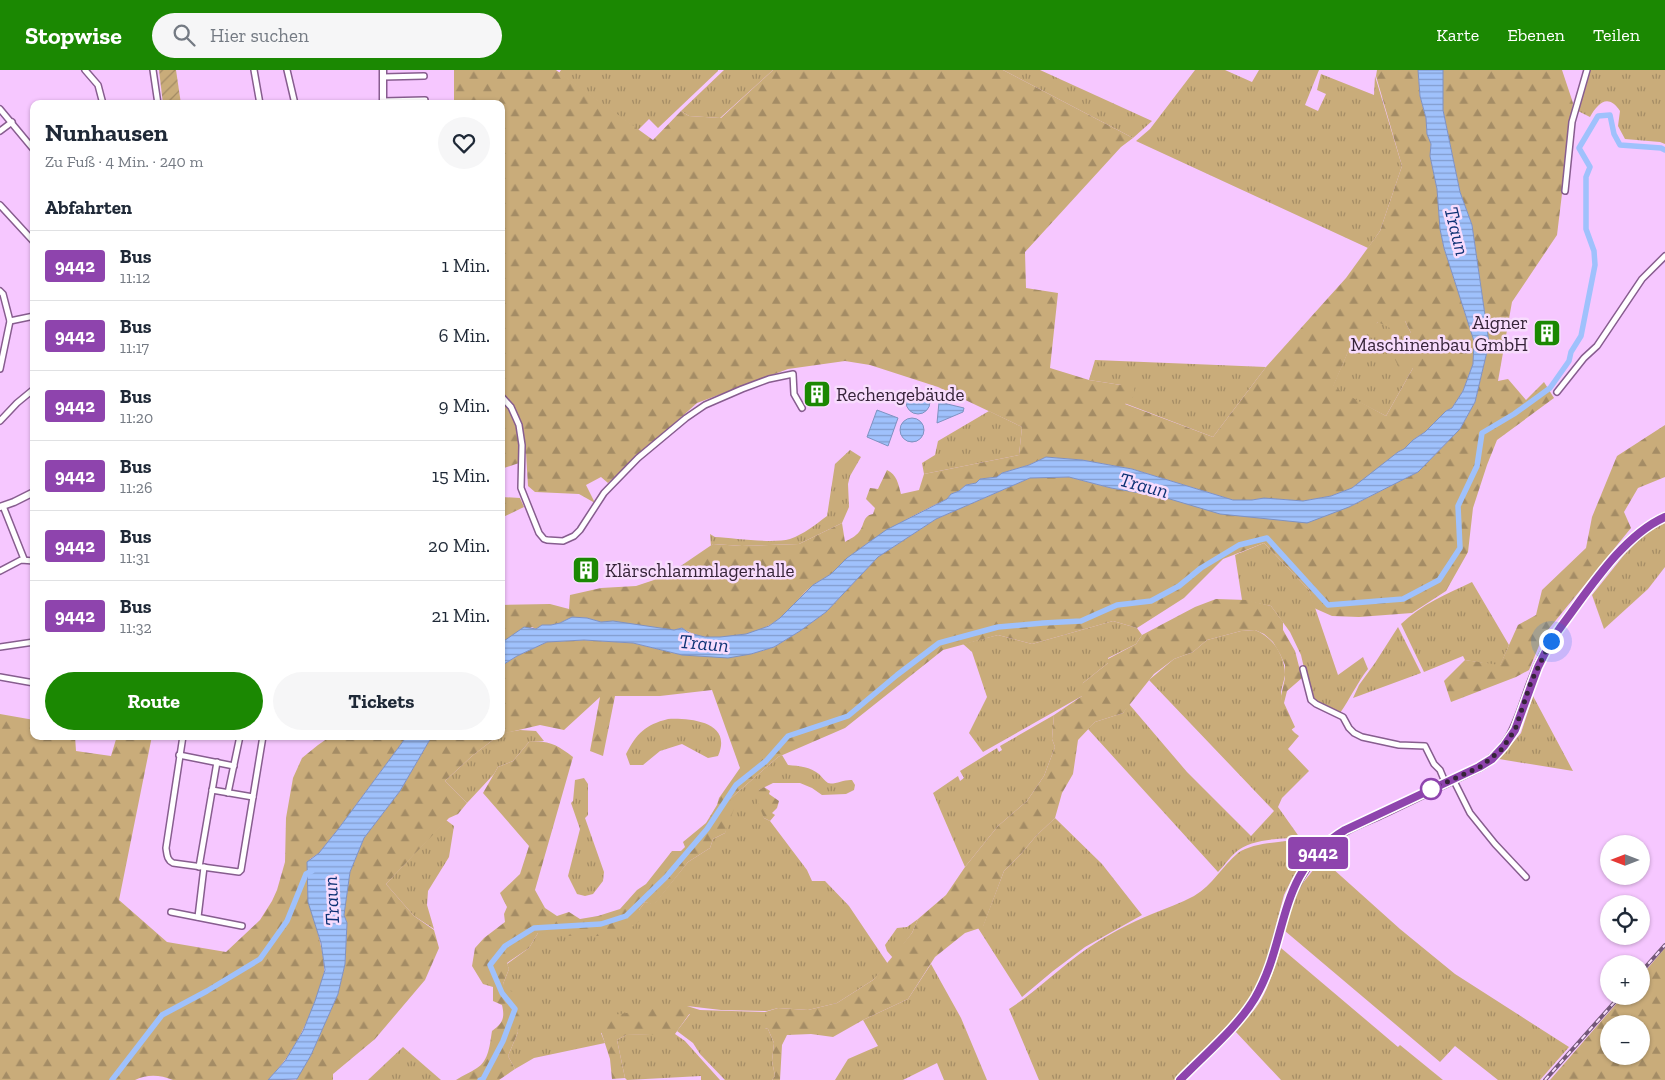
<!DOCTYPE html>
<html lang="de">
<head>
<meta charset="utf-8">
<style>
  :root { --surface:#fff; --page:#f6f6f7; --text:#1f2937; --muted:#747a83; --line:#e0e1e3; --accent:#1b8802 }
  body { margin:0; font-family:"Zilla Slab",serif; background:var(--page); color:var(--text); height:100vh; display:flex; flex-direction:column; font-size:19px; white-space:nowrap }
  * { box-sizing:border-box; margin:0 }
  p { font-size:16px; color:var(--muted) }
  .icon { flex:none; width:28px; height:28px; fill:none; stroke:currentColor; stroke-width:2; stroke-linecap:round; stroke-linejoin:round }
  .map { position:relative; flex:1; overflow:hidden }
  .panel { position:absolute; left:30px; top:30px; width:475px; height:640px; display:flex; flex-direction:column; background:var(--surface); border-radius:10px; box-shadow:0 1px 4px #0004 }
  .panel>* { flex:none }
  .badge { padding:0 10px; border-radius:4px; font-size:18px; line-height:32px }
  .needle { width:32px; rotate:270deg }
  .fabs { position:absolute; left:1600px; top:765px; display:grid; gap:10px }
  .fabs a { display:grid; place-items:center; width:50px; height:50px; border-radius:50%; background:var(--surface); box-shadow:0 1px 4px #0004; font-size:25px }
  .you { position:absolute; width:25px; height:25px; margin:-12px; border:4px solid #fff; border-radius:50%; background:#1a73e8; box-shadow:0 0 0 8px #1a73e833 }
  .map>.badge { position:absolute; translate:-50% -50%; box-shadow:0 0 0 2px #fff }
  h2 { padding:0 15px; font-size:19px; line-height:45px }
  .round { display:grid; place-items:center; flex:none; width:52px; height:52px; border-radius:26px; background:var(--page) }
  .headline { display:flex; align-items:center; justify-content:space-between; height:85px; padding:0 15px }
  h1 { font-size:24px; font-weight:700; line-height:38px }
  .primary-button { display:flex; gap:10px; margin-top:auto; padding:10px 15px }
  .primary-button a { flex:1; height:58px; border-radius:30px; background:var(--accent); color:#fff; font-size:20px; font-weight:700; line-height:58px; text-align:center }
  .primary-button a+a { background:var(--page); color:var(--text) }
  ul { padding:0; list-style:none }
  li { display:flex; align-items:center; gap:15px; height:70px; padding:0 15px; border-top:1px solid var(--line) }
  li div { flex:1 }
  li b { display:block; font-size:19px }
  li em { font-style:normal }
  li .badge { min-width:55px; font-weight:700; text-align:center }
  header { display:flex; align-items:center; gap:30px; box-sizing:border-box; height:70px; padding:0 25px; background:var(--accent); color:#fff }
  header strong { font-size:24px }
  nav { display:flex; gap:28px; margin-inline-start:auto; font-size:18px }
  .search { width:350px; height:45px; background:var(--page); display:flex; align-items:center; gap:12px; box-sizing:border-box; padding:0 18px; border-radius:28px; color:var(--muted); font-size:19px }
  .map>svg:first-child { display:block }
  .grass { fill:url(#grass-tufts) }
  .forest { fill:url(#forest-firs); fill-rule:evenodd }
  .garden { fill:url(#garden-furrows) }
  .water { fill:url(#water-rules); stroke:#7f92c1 }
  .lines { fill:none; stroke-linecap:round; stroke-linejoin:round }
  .canal { stroke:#9fc1fc; stroke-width:5.5 }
  .minor-casing { stroke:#875d8f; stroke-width:8 }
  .tertiary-casing { stroke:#875d8f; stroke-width:9 }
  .primary-casing { stroke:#875d8f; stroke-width:10 }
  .minor { stroke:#fff; stroke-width:5 }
  .tertiary { stroke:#fff; stroke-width:6 }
  .primary { stroke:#fff; stroke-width:8 }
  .rail-casing { stroke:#745879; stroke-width:4 }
  .rail { stroke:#f8dcfd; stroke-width:2; stroke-dasharray:5.5; stroke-linecap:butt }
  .line-casing { stroke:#fff; stroke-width:11 }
  .line { stroke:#8e44ad; stroke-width:8 }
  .walk { stroke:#352338; stroke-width:5; stroke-dasharray:0 9 }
  .stop-dot { fill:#fff; stroke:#8e44ad; stroke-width:2.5 }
  .labels { text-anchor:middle; stroke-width:5; stroke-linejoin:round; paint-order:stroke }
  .poi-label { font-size:19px; fill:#352338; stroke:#f8dcfd; text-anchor:start }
  .water-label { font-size:20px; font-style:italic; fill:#0d3275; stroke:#f8dcfd }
</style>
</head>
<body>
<header>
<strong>Stopwise</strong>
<div class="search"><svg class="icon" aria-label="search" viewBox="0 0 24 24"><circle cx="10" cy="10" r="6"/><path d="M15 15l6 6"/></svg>Hier suchen</div>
<nav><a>Karte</a><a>Ebenen</a><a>Teilen</a></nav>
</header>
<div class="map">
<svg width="1665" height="1010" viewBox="0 0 1665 1010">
  <defs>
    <pattern id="grass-tufts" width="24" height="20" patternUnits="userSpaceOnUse" patternTransform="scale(1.25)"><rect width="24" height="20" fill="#c9ac7a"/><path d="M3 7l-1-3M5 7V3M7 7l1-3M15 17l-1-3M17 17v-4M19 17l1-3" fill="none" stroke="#a48c65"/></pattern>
    <pattern id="forest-firs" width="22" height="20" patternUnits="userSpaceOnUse" patternTransform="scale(1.25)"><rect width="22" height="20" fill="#c9ac7a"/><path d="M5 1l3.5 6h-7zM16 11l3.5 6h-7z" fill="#a48c65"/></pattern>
    <pattern id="garden-furrows" width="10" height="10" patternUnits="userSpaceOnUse" patternTransform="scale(1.25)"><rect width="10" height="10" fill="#c9ac7a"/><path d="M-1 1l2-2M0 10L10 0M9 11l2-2" fill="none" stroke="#a48c65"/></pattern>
    <pattern id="water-rules" width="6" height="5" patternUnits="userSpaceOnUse" patternTransform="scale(1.25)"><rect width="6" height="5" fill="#9fc1fc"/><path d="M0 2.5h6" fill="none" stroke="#829ccd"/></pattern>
  </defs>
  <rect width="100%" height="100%" fill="#f6c7ff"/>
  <g class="grass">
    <polygon points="561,0 718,0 718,1 658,58 649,49 638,60 559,3"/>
    <polygon points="724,0 773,0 720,48 689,46 681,41"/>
    <polygon points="1003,0 1040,0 1152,51 1133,68"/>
    <polygon points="1195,0 1225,0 1252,12 1259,0 1319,0 1305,35 1318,41 1326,24 1317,20 1321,4 1374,25 1375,6 1402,96 1380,161 1368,178 1136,71 1150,59"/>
    <path d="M1589,0H1665V74L1660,72L1625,69L1618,56L1620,41C1608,23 1598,33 1590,47L1576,40L1585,18Z"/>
    <polygon points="1405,251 1411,263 1413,298 1386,346 1332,318 1354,268 1378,252"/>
    <polygon points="1095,290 1266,297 1213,367 1124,333 1121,315 1089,310"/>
    <polygon points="989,341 1022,357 1019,385 924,404 922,393 935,385 938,371"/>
    <path d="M850,380L861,387L850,406L848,414L849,437L842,453L799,474L742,476L713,474L711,476L710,464L715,467C734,468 772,474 790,469C804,464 815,455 827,446L835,394Z"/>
    <polygon points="1665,453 1665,497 1648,519 1604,559 1592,525 1624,485 1645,464"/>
    <path d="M1264,473L1309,520L1338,605L1363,587L1368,599C1357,613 1350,629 1340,643L1311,628L1301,585L1290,562L1271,536L1242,530L1235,485Z"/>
    <path d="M1472,512L1509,575L1500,596L1465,590L1463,586L1424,602L1401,554C1422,534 1447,524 1472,512Z"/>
    <polygon points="1113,551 1137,558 1142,565 1136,574 1108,588 1108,593 1083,613 1082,626 983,682 969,663 987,627 972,582 963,574 998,565 1032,574"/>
    <polygon points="1398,557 1421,603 1353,628 1359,615 1375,593"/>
    <path d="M1255,560C1273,567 1285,586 1285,605C1284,612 1281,618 1281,624C1281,630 1289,657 1293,661C1294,663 1297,664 1299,666L1288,679L1309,701L1282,728L1278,737L1300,768C1282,768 1250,769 1236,782C1229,788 1224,796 1218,802L1088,659L1095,652L1123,643L1129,634L1187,702L1251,766L1274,741L1149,610L1174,589L1193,582L1207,570L1241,561Z"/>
    <polygon points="1533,626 1573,701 1499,689 1521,663"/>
    <polygon points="1054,645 1052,669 1055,677 1044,706 1027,731 998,756 965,797 933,723 958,706 960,711 964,708 960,701 997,678 999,682 1002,680 1000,676"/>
    <path d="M668,649C691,648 733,652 718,686L708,688L682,674L660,681L643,695H630L626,684C637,663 645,655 668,649Z"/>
    <polygon points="520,660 536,661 544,671 529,672 513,691 498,697 494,704 467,733 445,711 472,686 498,666 501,666 502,663"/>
    <path d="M782,685L788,695C800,696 810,697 819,704C822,707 825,711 828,713C834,715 845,709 852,710L855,715L854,720L846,724L822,725L812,718L800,713H773L759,720L764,748L770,751L807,800L812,811H825L849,836L888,894L873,910L837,933L808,940L778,938L767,941L721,940L687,936L700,940L765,942V958L768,959L774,973L772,991L775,1006L772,1010H725L700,984L693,973L677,961L690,944L601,963L605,973L534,988L515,999L508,986L518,962L503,914L509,899L507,894L529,878L538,863L639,840L645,832L654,834L688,792L710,778L713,769L725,763L730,729L778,687Z"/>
    <polygon points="584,708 588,714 588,745 585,748 604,802 603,811 593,824 585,826 577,824 568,806 580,759 571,733 573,731 575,710"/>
    <polygon points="1055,748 1102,794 1142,845 1085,877 1053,901 1022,927 978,858 983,856 1004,801 1020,785 1036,766"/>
    <polygon points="446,750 454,756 449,787 428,821 427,835 434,859 414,846 386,814"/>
    <path d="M1286,771L1300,772L1308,780L1310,785L1293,807L1284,825L1264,900L1253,926L1245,937L1175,1010H1039L1009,939C1037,921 1060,897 1088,878C1107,865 1130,853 1152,844C1166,838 1181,833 1194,826C1213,815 1222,796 1238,783C1250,774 1271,773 1286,771Z"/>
    <polygon points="1322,789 1400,859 1455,904 1569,977 1540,1010 1498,1010 1455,976 1440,992 1285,861 1294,830 1302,814"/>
    <polygon points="918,849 912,863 893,888 887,881 885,875 897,858 907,857"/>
    <path d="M1281,878L1398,977L1400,975L1443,1010H1281L1235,961C1244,951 1254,942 1261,930C1270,914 1275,895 1281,878Z"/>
    <polygon points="931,894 961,948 987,1010 944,1010 937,993 903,1010 835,1010 848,989 878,976 863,950 908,929"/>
    <polygon points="650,964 675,964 685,971 720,1010 701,1010 701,1006 627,1010 625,1008 617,970 626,965"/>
    <polygon points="403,977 441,1010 368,1010"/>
  </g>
  <g class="forest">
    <path d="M454,0H556L653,70L681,41L689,46L721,48L773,0H1003L1133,68L1121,77L1025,182L1026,218L1058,223L1050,298L1089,310L1121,315L1129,310L1135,315L1133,327L1125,334L1213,367L1266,297L1346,208L1380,161L1402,96L1376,6L1377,0H1418L1420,26L1426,48L1427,64L1431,74L1430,86L1437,119L1440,159L1444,178L1474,271L1473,294L1463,321L1452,338L1446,341L1425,362L1413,370L1404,379L1398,382L1370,405L1352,418L1331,426L1303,431L1264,428L1252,430H1233L1132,399L1082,390L1046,387L1029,395L1002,403L997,407L980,409L976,413L966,415L959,421L951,424L947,429C911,446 879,463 848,488C842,492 838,499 832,503C826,508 818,511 812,516C800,525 792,539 780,548C756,568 709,576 682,558L674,560L613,552H601L587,548L572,547L560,553L551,555H542L536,559L532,557L501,573V535L550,534L569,539L570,525L601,518L636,516L666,506L713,474L742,476L799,474L842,453L845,472C850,469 856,466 859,462C865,455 862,446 873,444L875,438L866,429L870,418L878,419L887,400C897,405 898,413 901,424L919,420L924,404L1019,385L1022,357L938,317L870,295L845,291L788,299L697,333L608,413L601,407L586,415L595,433L579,424L535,422L528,416L526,383L519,393L501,399V34H454ZM1405,251L1411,263L1389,277L1399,298H1413L1386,346L1333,317L1354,268L1363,263L1372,268L1378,262L1375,255L1378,252L1390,258Z"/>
    <path d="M1443,0H1562L1573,33L1557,165L1512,232L1498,311L1508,309L1526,330L1544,312L1554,328L1497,370L1487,395L1473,438L1468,482L1446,521L1412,543L1359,547L1332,546L1314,538L1309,520L1264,473L1223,489L1184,528L1137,558L1113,551L1032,574L998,565L943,580L845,658L778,687L730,729L734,739L725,763L713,769L710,778L688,792L654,835L645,832L639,840L644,847L626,862L599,866H559L538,863L529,878L507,893L509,899L503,914L519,927L528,939L517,953L518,962L508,986L515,999L499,1010H456C463,1005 470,1003 477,998C489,991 490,973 492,961C503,953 505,948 502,935L493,931V917L483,914L472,896L475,878L484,868L505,852L504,844L507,837L500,823L520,804L529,776L483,723L498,697L513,691L529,672C549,670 557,675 573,687L535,820L545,838L557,846L569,842L580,849L598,846L620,839L637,820L646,814L672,781H681L685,777L683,772L706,753L717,735L719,728L740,698L712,620L660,626H615L603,686L590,681L600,627L564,660L540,655L501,664V596L517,586L547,572L584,570L633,573L682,585L751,584L774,577L800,561L826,542L878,487L936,449L1030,408L1069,407L1111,418L1163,427L1349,437L1418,402L1460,359L1475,332L1489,273L1472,155L1460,122L1443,40Z"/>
    <polygon points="1665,355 1665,407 1638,418 1624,442 1631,458 1543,566 1529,600 1516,607 1451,632 1444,611 1465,590 1500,595 1518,555 1536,545 1542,520 1586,478 1592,447 1617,386"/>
    <polygon points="501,427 520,428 524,437 501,448"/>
    <polygon points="1216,529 1247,530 1271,536 1283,552 1283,560 1295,581 1302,608 1287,621 1284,633 1295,657 1291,660 1282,641 1281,626 1285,608 1285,595 1280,584 1273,572 1264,564 1255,560 1241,561 1207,570 1193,582 1174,589 1154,604 1123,643 1095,652 1078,670 1073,704 1062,723 1055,748 1036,766 1020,785 1004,801 983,857 965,863 935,887 908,929 863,950 833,967 811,964 787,965 782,975 780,1010 772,1010 775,1006 772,991 774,973 768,959 765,958 765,942 778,938 808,940 837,933 873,910 912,863 918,849 946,825 965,797 998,756 1027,731 1044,706 1055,677 1052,669 1054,645 1082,626 1080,619 1083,613 1108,593 1108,589 1136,574 1142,565 1195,537"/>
    <path d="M0,644L34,650V666H75L76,681L111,686L117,666H152L119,830L167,872L226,882L260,850L272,831L277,820L285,792L286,748L293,708L302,688L318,675L331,666H407L339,758L319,783L310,789C302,822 313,841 320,872C322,880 324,890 324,898C325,904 321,911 320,917C309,951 293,985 268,1010H173C160,1005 148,1004 135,1010H0Z"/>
    <polygon points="432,666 498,666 472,686 445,711 467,733 458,744 449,748 386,814 414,846 434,860 439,878 425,910 375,969 333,1004 333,1010 296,1010 311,985 338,924 345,894 347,853 344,845 350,802 364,768 400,721"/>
    <polygon points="764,717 770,721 769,724 779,731 777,738 772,743 775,745 770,751 764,748 756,728 759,720"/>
    <path d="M1665,878V1010H1550L1623,926H1641V906ZM1609,954H1641V986H1609Z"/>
    <polygon points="680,935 690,943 675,964 626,965 617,970 625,1008 612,1009 610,989 599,955 613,945"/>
  </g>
  <polygon class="garden" points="159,0 176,0 181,34 163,34"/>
  <g class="water">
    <polygon points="1418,0 1443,0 1443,40 1460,122 1472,155 1489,273 1475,332 1460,359 1418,402 1349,437 1307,453 1220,444 1163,427 1111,418 1069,407 1030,408 936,449 878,487 826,542 800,561 774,577 751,584 728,588 682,585 633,573 584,570 547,572 517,586 501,596 501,573 524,557 536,559 542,555 551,555 560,553 572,547 587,548 601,552 613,551 674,560 682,558 689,563 705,567 720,567 746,564 769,556 780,548 813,515 831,504 847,488 886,460 947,429 951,424 959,421 966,415 976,413 980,409 997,407 1002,403 1029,395 1046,387 1082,390 1132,399 1233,430 1252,430 1264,428 1303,431 1331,426 1352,418 1398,382 1404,379 1413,370 1425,362 1446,341 1452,338 1463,321 1473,294 1474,271 1444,178 1440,159 1437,119 1430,86 1431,74 1427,64 1426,48 1420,26"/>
    <circle cx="918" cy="332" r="12"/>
    <polygon points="939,332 964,338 963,342 937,353"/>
    <polygon points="877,340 898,348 888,376 867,367"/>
    <circle cx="912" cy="360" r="12"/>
    <polygon points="407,666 432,666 400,721 364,768 350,802 344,845 347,853 345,894 338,924 311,985 297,1009 268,1010 285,991 303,961 315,931 325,900 321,873 308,832 307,792 319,783 339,758"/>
  </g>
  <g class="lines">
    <g class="canal">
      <polyline points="112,1010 162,945 207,921 260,889 287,851 306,804 312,801"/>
      <polyline points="480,1010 483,1009 503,971 515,939 502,923 490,895 505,876 534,858 601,854 626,846 666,807 707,759 736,715 766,691 788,666 848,646 897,605 939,573 998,557 1043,553 1081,551 1117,535 1151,531 1179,516 1201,498 1239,475 1267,468 1328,535 1403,529 1439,510 1460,478 1458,436 1477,396 1482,363 1514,344 1550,318 1569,291 1571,282 1581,266 1595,195 1594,181 1586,159 1586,107 1590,97 1579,78 1598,46 1610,45 1614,64 1620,75 1661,78 1665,80"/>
    </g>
    <g class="minor-casing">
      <g id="minor">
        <polyline points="85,0 98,15 103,34"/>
        <polyline points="153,0 158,34"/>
        <polyline points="254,0 260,34"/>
        <polyline points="287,0 295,34"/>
        <polyline points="383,7 424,6"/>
        <polyline points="383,31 425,30"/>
        <polyline points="0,39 34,80"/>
        <polyline points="0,61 12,52"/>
        <polyline points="1565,121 1572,52 1587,0"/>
        <polyline points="0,135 34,172"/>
        <polyline points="0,221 3,224 10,251 0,299"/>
        <polyline points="10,251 34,246"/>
        <polyline points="1557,322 1584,288 1597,276 1642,209 1665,186"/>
        <polyline points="501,326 511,337 519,355 522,375 521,418 539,463 544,469 547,470 563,471 574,466 580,460 604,423 638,388 686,348 705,335 742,319 769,309 793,304 794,324 802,338"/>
        <polyline points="0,351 17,333 34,319"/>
        <polyline points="3,436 24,489"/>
        <polyline points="0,501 21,490 34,491"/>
        <polyline points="0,577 34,572"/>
        <polyline points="1303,599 1311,630 1316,634 1343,647 1349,658 1354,663 1362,667 1399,675 1425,676 1434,694 1440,700 1445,712"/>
        <polyline points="0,607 34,613"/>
        <path d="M183,666L166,778C167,785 167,790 173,793L239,802L241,800L263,666"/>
        <polyline points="179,685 234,696"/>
        <polyline points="1453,709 1470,743 1495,774 1526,807"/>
        <polyline points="212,720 253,727"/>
        <polyline points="228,723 240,666"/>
        <polyline points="199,797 217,692"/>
        <polyline points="171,842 242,856"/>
        <polyline points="198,847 204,797"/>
      </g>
    </g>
    <g class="tertiary-casing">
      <g id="tertiary">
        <polyline points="383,34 383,0"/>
        <polyline points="0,437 14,432 34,422"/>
      </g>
    </g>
    <g class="primary-casing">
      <path id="primary" d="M1180,1010C1204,985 1240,956 1256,926C1285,873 1277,821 1325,776C1342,759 1363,753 1384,743C1416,728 1448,712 1480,697C1513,678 1519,645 1531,613C1538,593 1548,575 1560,558C1588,521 1623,466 1665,447"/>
    </g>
    <use href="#minor" class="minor"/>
    <use href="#tertiary" class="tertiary"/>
    <use href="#primary" class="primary"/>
    <g class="rail-casing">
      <g id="rail">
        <polyline points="1641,902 1665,875"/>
        <polyline points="1545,1010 1620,926"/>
      </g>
    </g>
    <use href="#rail" class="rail"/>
  </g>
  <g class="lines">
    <g class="line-casing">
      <path id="line" d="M1180,1010C1204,985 1237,958 1255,928C1290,868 1275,802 1345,760L1479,697L1492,689L1504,676L1515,660L1538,597L1551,571L1560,558C1588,521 1622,466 1665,447"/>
    </g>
    <use href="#line" class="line"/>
    <polyline class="walk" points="1431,719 1480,697 1501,680 1515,660 1531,612 1551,571"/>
  </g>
  <defs>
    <g id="building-square" transform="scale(1.4375)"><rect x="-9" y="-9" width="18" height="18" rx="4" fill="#1b8802" stroke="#f8dcfd"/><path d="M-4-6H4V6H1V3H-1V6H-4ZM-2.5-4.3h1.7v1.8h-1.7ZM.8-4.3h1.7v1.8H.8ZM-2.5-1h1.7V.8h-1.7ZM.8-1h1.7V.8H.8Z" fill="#fff"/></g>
  </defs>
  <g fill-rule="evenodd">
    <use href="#building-square" x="1547" y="263"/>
    <use href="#building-square" x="817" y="324"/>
    <use href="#building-square" x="586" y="500"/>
  </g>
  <circle class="stop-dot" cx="1431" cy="719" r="10"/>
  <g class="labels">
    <g class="poi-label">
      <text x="1528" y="259" text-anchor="end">Aigner<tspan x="1528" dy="22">Maschinenbau GmbH</tspan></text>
      <text x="836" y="331">Rechengebäude</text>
      <text x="605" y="507">Klärschlammlagerhalle</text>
    </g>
    <g class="water-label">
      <text transform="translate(1457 161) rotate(76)" y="7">Traun</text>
      <text transform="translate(1144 415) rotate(15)" y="7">Traun</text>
      <text transform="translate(704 573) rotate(5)" y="7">Traun</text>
      <text transform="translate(331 831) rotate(-93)" y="7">Traun</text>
    </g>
  </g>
</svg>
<div class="fabs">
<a><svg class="needle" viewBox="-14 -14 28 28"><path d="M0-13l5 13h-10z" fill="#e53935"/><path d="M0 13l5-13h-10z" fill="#747a83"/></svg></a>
<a><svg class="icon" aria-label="locate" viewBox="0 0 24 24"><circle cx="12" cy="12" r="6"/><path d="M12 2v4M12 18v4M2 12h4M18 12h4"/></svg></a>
<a>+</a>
<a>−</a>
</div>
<div class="you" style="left:1551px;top:571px"></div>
<b class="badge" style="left:1318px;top:783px;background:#8e44ad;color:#fff">9442</b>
<section class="panel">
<div class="headline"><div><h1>Nunhausen</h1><p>Zu Fuß · 4 Min. · 240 m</p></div><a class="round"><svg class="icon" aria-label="heart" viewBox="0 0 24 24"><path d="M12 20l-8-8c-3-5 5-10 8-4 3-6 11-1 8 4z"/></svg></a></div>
<h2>Abfahrten</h2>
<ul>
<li><span class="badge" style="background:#8e44ad;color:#fff">9442</span><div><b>Bus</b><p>11:12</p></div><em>1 Min.</em></li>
<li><span class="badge" style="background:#8e44ad;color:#fff">9442</span><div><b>Bus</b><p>11:17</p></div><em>6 Min.</em></li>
<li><span class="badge" style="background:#8e44ad;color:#fff">9442</span><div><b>Bus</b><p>11:20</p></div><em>9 Min.</em></li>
<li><span class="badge" style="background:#8e44ad;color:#fff">9442</span><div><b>Bus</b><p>11:26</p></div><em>15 Min.</em></li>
<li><span class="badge" style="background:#8e44ad;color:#fff">9442</span><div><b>Bus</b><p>11:31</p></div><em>20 Min.</em></li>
<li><span class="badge" style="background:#8e44ad;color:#fff">9442</span><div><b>Bus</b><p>11:32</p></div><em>21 Min.</em></li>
</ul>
<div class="primary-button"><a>Route</a><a>Tickets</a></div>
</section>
</div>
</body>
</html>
